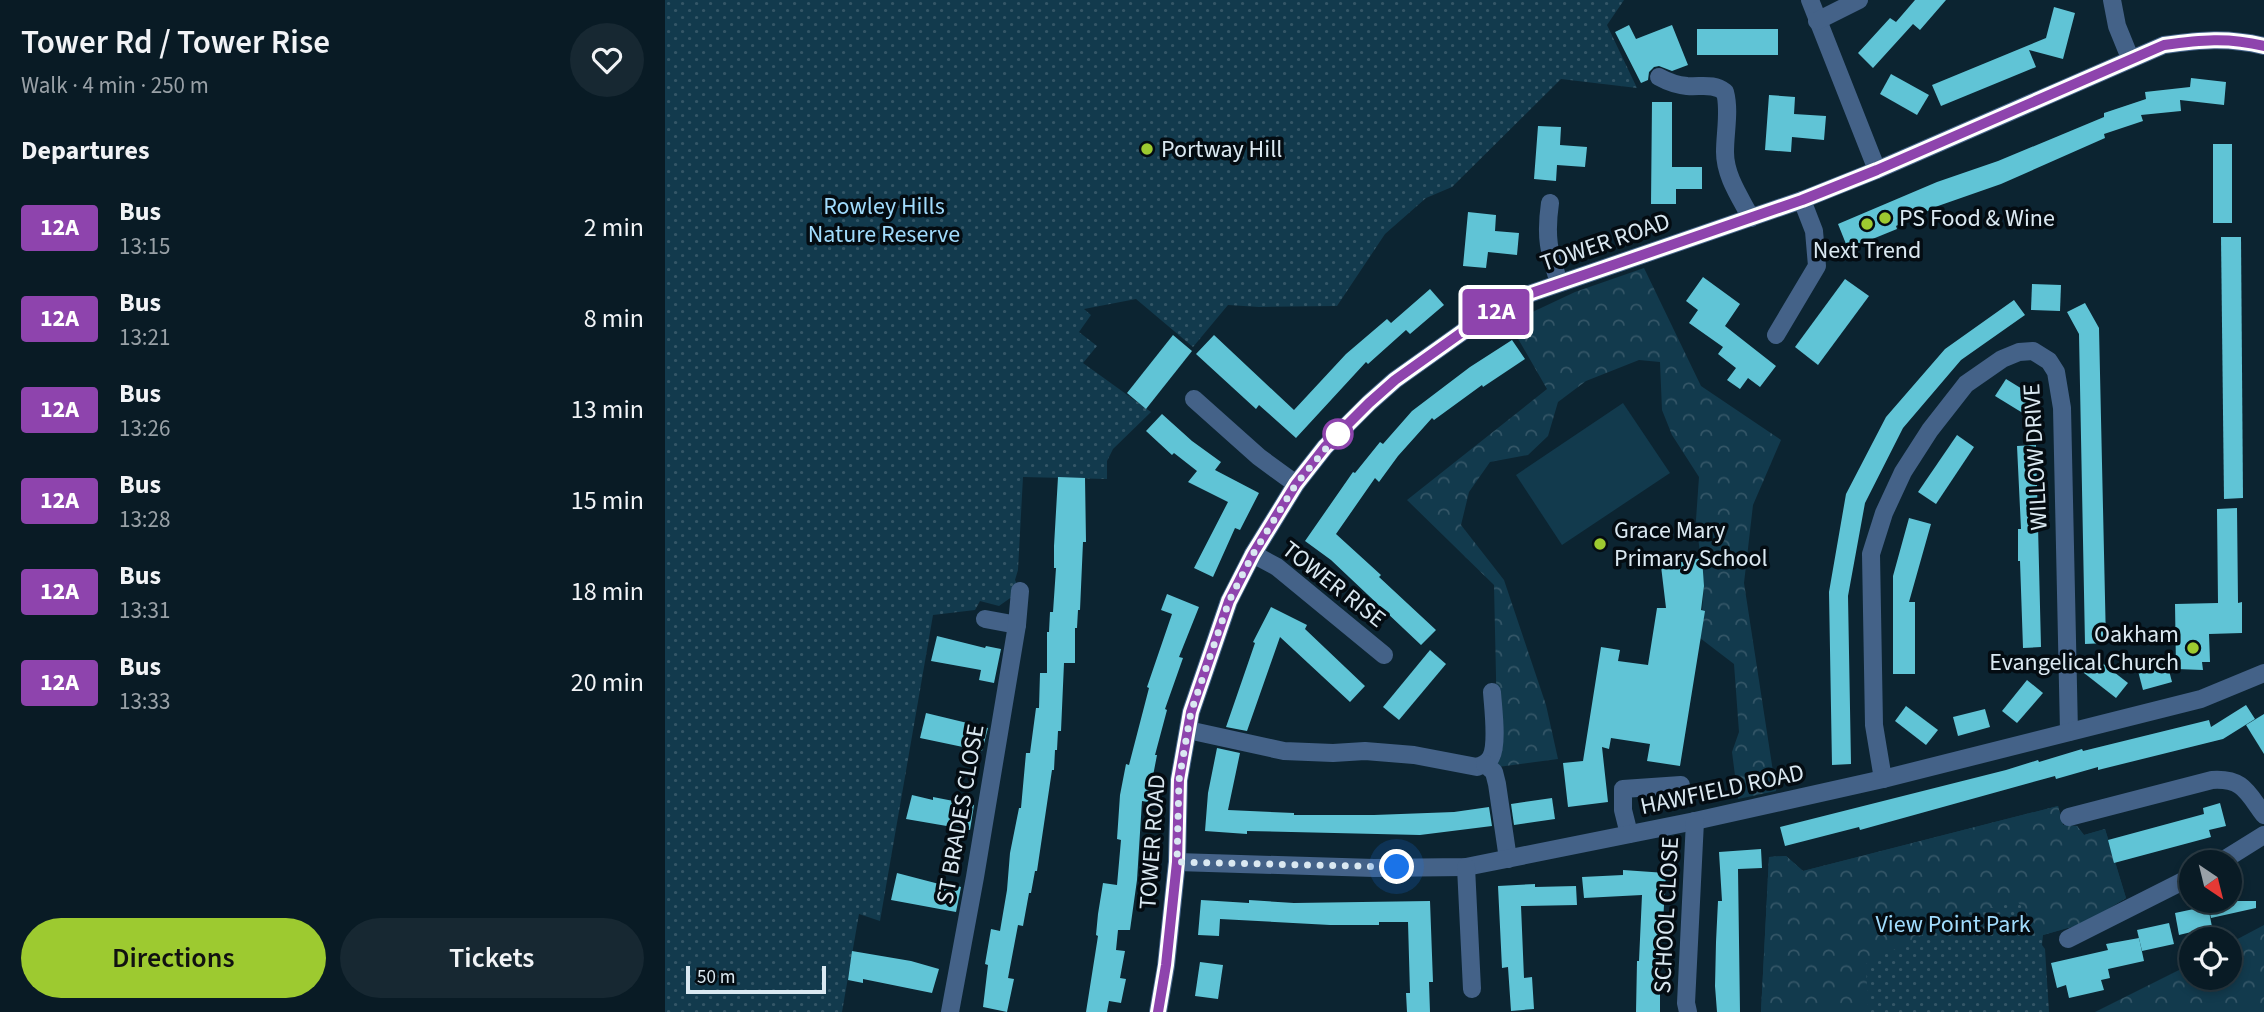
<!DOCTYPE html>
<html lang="en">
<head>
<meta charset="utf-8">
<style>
  :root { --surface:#091b25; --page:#172832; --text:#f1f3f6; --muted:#99a1a7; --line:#293942; --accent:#9dca30 }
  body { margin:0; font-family:"Source Sans 3",sans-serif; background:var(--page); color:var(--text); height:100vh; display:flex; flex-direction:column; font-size:26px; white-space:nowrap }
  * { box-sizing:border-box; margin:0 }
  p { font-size:23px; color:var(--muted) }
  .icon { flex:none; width:38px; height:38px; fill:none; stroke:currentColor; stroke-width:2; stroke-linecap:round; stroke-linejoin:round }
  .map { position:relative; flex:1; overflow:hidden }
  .details { display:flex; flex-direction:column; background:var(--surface); width:665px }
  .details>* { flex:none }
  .badge { padding:0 14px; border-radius:5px; font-size:24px; line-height:46px }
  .needle { width:46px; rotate:145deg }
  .fabs { position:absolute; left:1514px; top:850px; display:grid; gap:14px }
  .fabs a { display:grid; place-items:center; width:63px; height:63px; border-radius:50%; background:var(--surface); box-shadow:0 4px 10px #0003,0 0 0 2px var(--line); font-size:35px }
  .scale { position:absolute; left:21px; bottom:18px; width:140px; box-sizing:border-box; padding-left:7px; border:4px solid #dae8f1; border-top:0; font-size:19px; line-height:24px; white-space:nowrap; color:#dae8f1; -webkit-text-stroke:5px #040c12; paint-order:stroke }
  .you { position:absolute; width:35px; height:35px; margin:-18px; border:5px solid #fff; border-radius:50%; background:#1a73e8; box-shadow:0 0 0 10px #1a73e833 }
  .map>.badge { position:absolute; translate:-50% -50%; box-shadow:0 0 0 4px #fff }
  h2 { padding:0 21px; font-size:26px; line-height:63px }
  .round { display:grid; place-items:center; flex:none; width:74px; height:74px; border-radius:37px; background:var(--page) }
  .headline { display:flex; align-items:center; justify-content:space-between; height:119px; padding:0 21px }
  h1 { font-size:33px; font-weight:600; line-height:52px }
  .action { display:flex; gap:14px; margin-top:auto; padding:14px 21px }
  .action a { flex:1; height:80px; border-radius:42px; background:var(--accent); color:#111; font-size:28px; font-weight:600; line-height:80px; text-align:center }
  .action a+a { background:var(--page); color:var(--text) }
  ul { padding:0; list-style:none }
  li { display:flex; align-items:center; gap:21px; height:91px; padding:0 21px }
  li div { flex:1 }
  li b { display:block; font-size:26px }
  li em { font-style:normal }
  li .badge { min-width:77px; font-weight:700; text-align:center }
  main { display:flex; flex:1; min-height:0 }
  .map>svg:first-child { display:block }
  .green { fill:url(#green-dots) }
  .forest { fill:url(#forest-crowns) }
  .pitch { fill:#123a4d }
  .building { fill:#60c4d6 }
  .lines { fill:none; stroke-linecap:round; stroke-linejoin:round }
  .minor { stroke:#446288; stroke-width:18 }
  .line-casing { stroke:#fff; stroke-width:16 }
  .line { stroke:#8e44ad; stroke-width:10 }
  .walk { stroke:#dae8f1; stroke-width:7; stroke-dasharray:0 12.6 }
  .poi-dot { fill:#9dca30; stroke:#040c12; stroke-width:2.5 }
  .stop-dot { fill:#fff; stroke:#8e44ad; stroke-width:3.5 }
  .labels { text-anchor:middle; stroke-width:7; stroke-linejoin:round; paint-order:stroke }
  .poi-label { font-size:24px; fill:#dae8f1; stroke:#040c12; text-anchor:start }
  .park-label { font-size:24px; fill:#a1dcfd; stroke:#040c12 }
  .street-label { font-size:24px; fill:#dae8f1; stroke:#040c12 }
</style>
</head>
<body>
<main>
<section class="details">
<div class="headline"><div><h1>Tower Rd / Tower Rise</h1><p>Walk · 4 min · 250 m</p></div><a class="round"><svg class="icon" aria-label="heart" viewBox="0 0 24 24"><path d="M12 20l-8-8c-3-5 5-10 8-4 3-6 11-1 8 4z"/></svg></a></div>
<h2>Departures</h2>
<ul>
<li><span class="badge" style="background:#8e44ad;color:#fff">12A</span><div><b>Bus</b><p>13:15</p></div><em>2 min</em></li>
<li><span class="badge" style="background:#8e44ad;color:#fff">12A</span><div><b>Bus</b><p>13:21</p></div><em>8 min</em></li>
<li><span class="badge" style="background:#8e44ad;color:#fff">12A</span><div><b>Bus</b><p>13:26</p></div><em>13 min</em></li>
<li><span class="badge" style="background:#8e44ad;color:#fff">12A</span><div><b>Bus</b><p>13:28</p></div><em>15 min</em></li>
<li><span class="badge" style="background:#8e44ad;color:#fff">12A</span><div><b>Bus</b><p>13:31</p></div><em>18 min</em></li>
<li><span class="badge" style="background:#8e44ad;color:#fff">12A</span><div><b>Bus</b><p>13:33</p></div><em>20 min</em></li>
</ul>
<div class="action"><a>Directions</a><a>Tickets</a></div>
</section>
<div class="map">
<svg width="1599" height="1012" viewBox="0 0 1599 1012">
  <defs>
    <pattern id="green-dots" width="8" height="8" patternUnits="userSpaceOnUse" patternTransform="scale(1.75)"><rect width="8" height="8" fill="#123a4d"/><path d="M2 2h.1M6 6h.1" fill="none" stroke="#345667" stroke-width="1.8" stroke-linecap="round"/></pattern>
    <pattern id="forest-crowns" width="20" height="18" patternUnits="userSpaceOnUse" patternTransform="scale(1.75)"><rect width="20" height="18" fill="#123a4d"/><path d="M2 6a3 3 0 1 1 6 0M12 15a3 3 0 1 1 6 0" fill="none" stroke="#345667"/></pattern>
  </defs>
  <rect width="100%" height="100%" fill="#0c2431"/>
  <g class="green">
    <polygon points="0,0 959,0 942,25 972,88 896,79 787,187 761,198 720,234 672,306 594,307 563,305 528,347 471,299 419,309 426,315 414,332 432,346 418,363 486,412 448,449 442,461 442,479 358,477 353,570 350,580 355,591 334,606 315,601 310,610 268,615 215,921 194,914 177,1012 0,1012"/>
    <polygon points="1393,806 1398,825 1412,826 1419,835 1440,829 1461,898 1420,923 1378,935 1377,945 1380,949 1384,1012 1096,1012 1104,857 1121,856 1138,871"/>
  </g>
  <g class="forest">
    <polygon points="979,268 1036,386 1116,440 1088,505 1079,583 1111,791 1073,799 1067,752 1074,732 1069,664 1035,638 1039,586 1031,520 1034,477 1007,435 997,410 995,362 974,360 921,381 893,402 883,436 863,455 825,462 804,492 796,525 839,580 881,705 893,759 833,767 829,585 742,500 882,389 844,323 910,292"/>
    <polygon points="1393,806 1398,825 1412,826 1419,835 1440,829 1461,898 1420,923 1378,935 1353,902 1301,913 1201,964 1203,1012 1096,1012 1104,857 1121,856 1138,871"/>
    <polygon points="1599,925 1599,1012 1430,1012 1526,964 1526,978 1564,978 1565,943"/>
  </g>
  <polygon class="pitch" points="958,403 1005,473 897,545 851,475"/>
  <g class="building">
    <polygon points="1250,0 1281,0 1255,30 1248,24 1208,68 1193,53 1225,18 1231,22"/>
    <polygon points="1389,7 1410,13 1398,59 1364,50 1371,67 1276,106 1267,85 1381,38"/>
    <polygon points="964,25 971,39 1007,25 1023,65 1007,71 994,66 989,67 984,72 983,80 976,83 950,32"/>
    <rect x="1032" y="29" width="81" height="26"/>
    <polygon points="1226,74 1264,95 1252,115 1215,94"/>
    <polygon points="1526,78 1561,82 1559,105 1515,100 1516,111 1476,115 1478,121 1439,134 1440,138 1336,184 1273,206 1231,226 1232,229 1183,249 1173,224 1272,182 1333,161 1439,117 1439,113 1481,99 1480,92 1525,87"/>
    <polygon points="1104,95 1130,97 1129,114 1161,116 1159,140 1127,137 1126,152 1100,150"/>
    <polygon points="987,102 1007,102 1007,167 1037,167 1037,189 1011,189 1011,204 986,204"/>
    <polygon points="873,126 896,127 895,145 922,147 920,167 892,165 891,181 869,179"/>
    <rect x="1548" y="144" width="19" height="79"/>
    <polygon points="803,212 831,215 830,231 854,233 852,255 823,252 821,268 798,266"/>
    <polygon points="1556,237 1576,237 1578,498 1559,499"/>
    <polygon points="1038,277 1075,304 1060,326 1111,366 1095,387 1083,378 1075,389 1062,380 1071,368 1053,354 1058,347 1024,323 1033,310 1021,301"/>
    <polygon points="1180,279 1204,296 1153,365 1130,347"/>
    <polygon points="1367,284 1396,285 1395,311 1366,310"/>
    <polygon points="765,289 779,305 745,334 741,330 703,364 701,362 631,438 594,405 591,409 531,354 549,335 629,410 681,354 722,319 726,323"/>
    <polygon points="1349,300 1360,315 1296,360 1238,428 1200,503 1183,596 1186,764 1167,765 1164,592 1181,494 1221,417 1280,349"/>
    <polygon points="1420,303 1434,328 1441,643 1420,644 1414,334 1402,312"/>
    <polygon points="508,335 527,351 481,409 462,393"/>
    <polygon points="847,340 860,359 818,387 817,385 769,420 767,418 733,456 714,482 710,478 671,534 716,575 714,577 771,630 756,645 666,560 640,541 688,472 690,473 715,442 718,444 747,411 805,367"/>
    <polygon points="1341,379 1372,398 1361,415 1330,396"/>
    <polygon points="497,414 527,441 556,462 550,470 594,493 575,530 570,528 548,577 529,568 563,502 523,482 532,471 509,453 507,455 481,431"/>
    <polygon points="1292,435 1309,447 1271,504 1253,492"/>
    <polygon points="1371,445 1376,647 1358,648 1355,561 1353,561 1353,529 1356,529 1352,446"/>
    <polygon points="393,477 420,478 421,542 418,542 415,610 413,610 412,628 410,628 410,663 399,663 396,731 393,731 392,750 390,750 389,770 387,770 372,871 370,871 366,893 364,893 358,926 353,925 343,978 349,979 342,1012 318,1007 323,965 320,964 326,929 335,931 342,890 345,853 354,808 356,808 361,753 365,753 371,708 374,708 375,673 382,673 382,632 384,632 385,612 388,612 391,568 389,568 389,546"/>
    <polygon points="1572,508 1573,603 1577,602 1577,633 1544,634 1545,662 1537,662 1538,670 1511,669 1510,604 1553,603 1552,509"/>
    <polygon points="1244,518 1266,524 1244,602 1250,602 1250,674 1228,674 1228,576"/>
    <polygon points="1037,558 1039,586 1036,610 1040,611 1015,766 982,761 985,744 946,738 944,749 937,747 943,802 903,807 898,763 918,761 936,647 955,650 953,661 983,665 992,608 1001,608 996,566"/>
    <polygon points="502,594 534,607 514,657 518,658 500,709 502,710 490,755 492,755 483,802 477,801 472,880 465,930 453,930 451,950 460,951 455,978 461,979 456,1003 444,1001 442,1012 421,1012 433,936 431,935 433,914 438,883 452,885 456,840 452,839 455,795 461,764 464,765 484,688 482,687 507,614 496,610"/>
    <polygon points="606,607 642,625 640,629 700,686 685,702 615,637 582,731 561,727 590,643 588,642"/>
    <polygon points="272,636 320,648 321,646 336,649 329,683 314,680 316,670 266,661"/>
    <polygon points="765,650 781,664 734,720 718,707"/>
    <polygon points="1431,658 1463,683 1451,698 1419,673"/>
    <polygon points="1502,663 1507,682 1478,690 1473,671"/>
    <polygon points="1362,680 1378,693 1352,723 1337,711"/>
    <polygon points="1581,705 1590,719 1558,739 1433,770 1433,767 1391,779 1390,776 1195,830 1194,827 1120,846 1115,827 1341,770 1373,760 1374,762 1417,749 1418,751 1544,720 1546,727"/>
    <polygon points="1241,706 1273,730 1261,745 1230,721"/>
    <polygon points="1320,709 1325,727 1293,736 1288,717"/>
    <polygon points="261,713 323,728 317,751 255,738"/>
    <polygon points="1599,714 1599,754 1581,725"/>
    <polygon points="552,748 575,753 563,810 629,813 629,815 709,815 789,812 824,807 827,826 755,835 582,831 582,834 540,831 543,793"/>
    <polygon points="247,795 268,800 268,797 309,805 305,830 241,819"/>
    <polygon points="887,798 890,819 849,825 846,804"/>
    <polygon points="1555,803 1561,826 1544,830 1546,837 1449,863 1443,840 1539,814 1538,808"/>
    <polygon points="1096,849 1097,868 1073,869 1075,1012 1052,1012 1050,986 1051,942 1053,901 1057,901 1054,852"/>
    <polygon points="958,870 1001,873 995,970 995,1012 971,1012 972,961 974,961 977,895 919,898 917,877 958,875"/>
    <polygon points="232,873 278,885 279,883 296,887 291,912 226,900"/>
    <polygon points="870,884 870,887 911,886 912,905 856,906 859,978 867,977 869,1009 846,1011 843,967 837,968 833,886"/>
    <polygon points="536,900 584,903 584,900 629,903 765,901 768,982 764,982 765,1012 742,1012 741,993 745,993 743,922 714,922 714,925 665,925 555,919 554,936 533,935"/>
    <polygon points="1542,901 1591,901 1591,908 1546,918"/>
    <polygon points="1543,906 1547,927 1514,935 1510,913"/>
    <polygon points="1504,923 1509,944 1477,951 1472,930"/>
    <polygon points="1474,938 1479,961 1443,969 1445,978 1436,980 1439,990 1404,998 1401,985 1392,988 1386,963 1443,950 1441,944"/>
    <polygon points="187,951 246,961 274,969 267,993 198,979 198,983 183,980"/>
    <polygon points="535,962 558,965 553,999 530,996"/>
  </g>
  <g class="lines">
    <g class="minor">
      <polyline points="1145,0 1212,170"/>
      <polyline points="1447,0 1452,26 1465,58"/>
      <polyline points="1152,21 1194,0"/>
      <path d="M994,77C1003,82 1012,85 1022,86C1037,87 1048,83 1060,92C1065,111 1060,132 1060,152C1060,176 1075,197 1086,218"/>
      <path d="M885,203C880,238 884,251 894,283"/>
      <polyline points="1111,335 1152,266 1149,231 1137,200"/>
      <polyline points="529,399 594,457 631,484"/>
      <polyline points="588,554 612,567 719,655"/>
      <polyline points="320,619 352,625"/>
      <path d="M523,730L619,751L668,753L700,751L749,755L812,767C818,765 823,763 826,757C833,744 828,708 827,692"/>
      <polyline points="820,764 829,772 832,784 843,859"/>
      <polyline points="1218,779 1209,725 1206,554 1219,513 1238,472 1265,430 1301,384 1337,359 1354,352 1368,351 1384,361 1391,372 1397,408 1404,732"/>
      <path d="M1404,817L1547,780C1578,778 1582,792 1599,815"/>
      <polyline points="964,834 958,810 958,789 1016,785"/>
      <polyline points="512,862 709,868 801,867 1030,821 1218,779 1536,699 1599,673"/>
      <polyline points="1554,863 1599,835"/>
      <polyline points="801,867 807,989"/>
      <polyline points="1403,939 1526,877"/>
      <polyline points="285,1012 310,877 352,625 355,591"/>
      <path d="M493,1012L501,966L512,862L514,780L526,712L564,601L588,554L631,484L660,447L704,403L730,380L803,328L858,296L1137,200L1212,170L1499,45C1536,40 1562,37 1599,46"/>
      <polyline points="1023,1012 1021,1003 1030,821"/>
    </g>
  </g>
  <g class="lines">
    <g class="line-casing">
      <path id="line" d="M493,1012L501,965L512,862L514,780L526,712L564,601L588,554L631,484L660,447L704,403L730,380L803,328L858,296L1137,200L1212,170L1499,45C1535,40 1563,37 1599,46"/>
    </g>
    <use href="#line" class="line"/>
    <polyline class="walk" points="673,434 675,432 631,484 588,554 564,601 526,712 514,780 512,862 732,867"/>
  </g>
  <g class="poi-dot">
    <circle cx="482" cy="149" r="7"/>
    <circle cx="1220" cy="218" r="7"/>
    <circle cx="1202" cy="224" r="7"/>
    <circle cx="935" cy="544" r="7"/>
    <circle cx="1528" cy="648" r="7"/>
  </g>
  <circle class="stop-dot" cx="673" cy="434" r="14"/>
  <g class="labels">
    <g class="poi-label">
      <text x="496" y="157">Portway Hill</text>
      <text x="1234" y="226">PS Food &amp; Wine</text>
      <text x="1202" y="258" text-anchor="middle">Next Trend</text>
      <text x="949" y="538">Grace Mary<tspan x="949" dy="28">Primary School</tspan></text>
      <text x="1514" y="642" text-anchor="end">Oakham<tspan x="1514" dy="28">Evangelical Church</tspan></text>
    </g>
    <g class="park-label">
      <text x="219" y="214">Rowley Hills<tspan x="219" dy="28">Nature Reserve</tspan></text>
      <text x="1288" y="932">View Point Park</text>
    </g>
    <g class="street-label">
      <text transform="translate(940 242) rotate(-19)" y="8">TOWER ROAD</text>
      <text transform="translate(1370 457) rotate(-93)" y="8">WILLOW DRIVE</text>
      <text transform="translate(669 584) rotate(38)" y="8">TOWER RISE</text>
      <text transform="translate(1057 789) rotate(-12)" y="8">HAWFIELD ROAD</text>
      <text transform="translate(295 814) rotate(-80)" y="8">ST BRADES CLOSE</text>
      <text transform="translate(487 842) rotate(-86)" y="8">TOWER ROAD</text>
      <text transform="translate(1001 915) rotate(-87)" y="8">SCHOOL CLOSE</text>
    </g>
  </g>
</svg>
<div class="fabs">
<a><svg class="needle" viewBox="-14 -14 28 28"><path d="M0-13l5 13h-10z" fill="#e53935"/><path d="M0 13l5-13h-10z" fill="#99a1a7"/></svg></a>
<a><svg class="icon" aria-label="locate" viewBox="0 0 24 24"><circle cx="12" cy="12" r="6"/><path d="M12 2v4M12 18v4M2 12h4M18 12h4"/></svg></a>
</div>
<div class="scale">50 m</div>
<div class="you" style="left:732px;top:867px"></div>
<b class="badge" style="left:831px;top:312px;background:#8e44ad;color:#fff">12A</b>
</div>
</main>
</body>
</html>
